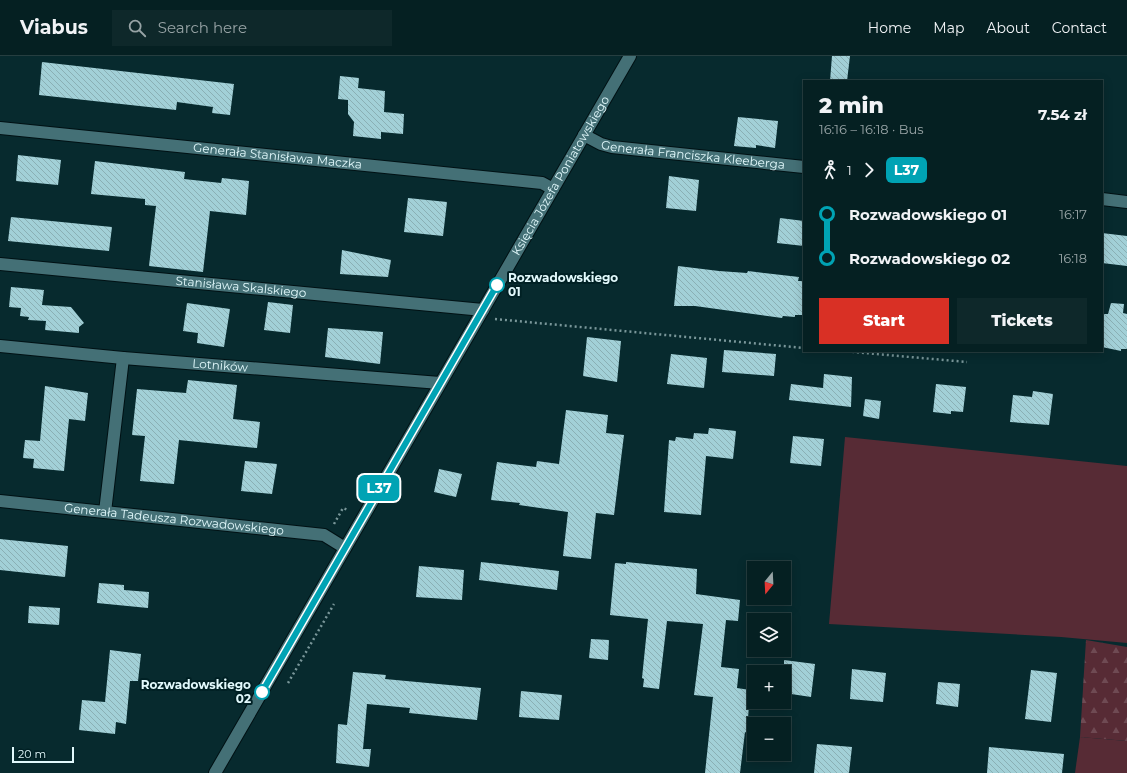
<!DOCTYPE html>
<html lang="en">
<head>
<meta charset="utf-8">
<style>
  :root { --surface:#052022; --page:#0e282a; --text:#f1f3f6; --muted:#97a3a5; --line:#263e40; --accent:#d93025 }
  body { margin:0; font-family:Montserrat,sans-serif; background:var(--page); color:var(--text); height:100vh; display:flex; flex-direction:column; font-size:15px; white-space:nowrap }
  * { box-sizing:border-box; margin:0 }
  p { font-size:13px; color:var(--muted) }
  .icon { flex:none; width:22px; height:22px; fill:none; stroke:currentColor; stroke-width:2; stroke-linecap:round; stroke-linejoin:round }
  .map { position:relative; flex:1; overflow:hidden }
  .sheet { position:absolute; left:803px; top:24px; width:300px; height:272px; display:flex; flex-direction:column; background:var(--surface); border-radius:0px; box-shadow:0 2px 10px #0003,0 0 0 1px var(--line) }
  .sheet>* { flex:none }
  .badge { padding:0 8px; border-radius:6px; font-size:14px; line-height:26px }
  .needle { width:26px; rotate:198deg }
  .fabs { position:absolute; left:747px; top:505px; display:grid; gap:8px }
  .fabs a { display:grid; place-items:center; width:44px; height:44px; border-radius:0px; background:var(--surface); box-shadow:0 2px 10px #0003,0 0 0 1px var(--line); font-size:20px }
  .scale { position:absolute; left:12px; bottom:10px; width:62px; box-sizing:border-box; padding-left:4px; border:2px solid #e2f9fc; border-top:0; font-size:11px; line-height:14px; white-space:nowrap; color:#e2f9fc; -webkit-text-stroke:3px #002024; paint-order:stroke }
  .map>.badge { position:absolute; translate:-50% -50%; box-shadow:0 0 0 2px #fff }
  .legs { display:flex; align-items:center; gap:6px; height:44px; padding:0 16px; font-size:13px }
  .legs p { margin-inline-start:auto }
  .overview { display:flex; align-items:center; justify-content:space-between; height:68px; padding:0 16px }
  h1 { font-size:22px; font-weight:800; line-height:30px }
  .action { display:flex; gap:8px; margin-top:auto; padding:8px 16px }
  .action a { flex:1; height:46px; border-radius:0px; background:var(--accent); color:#fff; font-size:16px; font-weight:800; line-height:46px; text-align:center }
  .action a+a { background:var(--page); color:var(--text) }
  ul { padding:0 16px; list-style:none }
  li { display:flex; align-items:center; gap:14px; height:44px; font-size:15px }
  li i { display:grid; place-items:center; width:6px; height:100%; margin:0 5px; background:currentColor }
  li i::after { content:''; width:10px; height:10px; margin:-5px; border:3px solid; border-radius:50%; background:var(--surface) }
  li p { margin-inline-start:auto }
  li:first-child i { background:linear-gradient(#0000 50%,currentColor 0) }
  li:last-child i { background:linear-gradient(currentColor 50%,#0000 0) }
  header { display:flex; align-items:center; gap:24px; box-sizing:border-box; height:56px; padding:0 20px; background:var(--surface); border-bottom:1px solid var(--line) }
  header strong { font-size:19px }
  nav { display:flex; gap:22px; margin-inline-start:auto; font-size:14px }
  .search { width:280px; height:36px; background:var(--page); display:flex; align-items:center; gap:10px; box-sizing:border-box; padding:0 14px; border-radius:0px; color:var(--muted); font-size:15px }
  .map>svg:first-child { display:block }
  .grass { fill:#572b35 }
  .forest { fill:url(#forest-firs) }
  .building { fill:url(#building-back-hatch) }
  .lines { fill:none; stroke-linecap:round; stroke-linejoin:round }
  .minor-casing { stroke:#001114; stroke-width:14 }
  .path { stroke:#7a979a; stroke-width:2.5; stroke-dasharray:2 3; stroke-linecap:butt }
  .minor { stroke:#447076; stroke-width:12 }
  .line-1-casing { stroke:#fff; stroke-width:9 }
  .line-1 { stroke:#00a3b4; stroke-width:6 }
  .stop-1-dot { fill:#fff; stroke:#00a3b4; stroke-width:2 }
  .labels { text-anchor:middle; stroke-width:4; stroke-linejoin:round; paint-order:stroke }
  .street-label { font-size:12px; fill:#e2f9fc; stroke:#002024 }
  .stop-label { font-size:12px; font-weight:bold; fill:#e2f9fc; stroke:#002024; text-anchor:start }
</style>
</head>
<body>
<header>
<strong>Viabus</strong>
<div class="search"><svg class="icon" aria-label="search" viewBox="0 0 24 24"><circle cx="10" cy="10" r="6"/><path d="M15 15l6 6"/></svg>Search here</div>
<nav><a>Home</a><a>Map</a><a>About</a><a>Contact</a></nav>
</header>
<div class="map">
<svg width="1127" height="717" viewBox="0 0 1127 717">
  <defs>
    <pattern id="forest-firs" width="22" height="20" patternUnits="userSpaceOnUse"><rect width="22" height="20" fill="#572b35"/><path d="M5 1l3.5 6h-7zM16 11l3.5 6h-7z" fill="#6f4a53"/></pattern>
    <pattern id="building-back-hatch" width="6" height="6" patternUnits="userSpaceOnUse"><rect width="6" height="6" fill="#a2d0d7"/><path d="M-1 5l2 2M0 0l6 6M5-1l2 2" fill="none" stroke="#8aafb4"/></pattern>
  </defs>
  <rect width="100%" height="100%" fill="#072a2e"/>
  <g class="grass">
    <polygon points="845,381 1127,410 1127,587 1061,581 829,568"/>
    <polygon points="1080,681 1127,685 1127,717 1075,717"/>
  </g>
  <polygon class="forest" points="1086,584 1127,591 1127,685 1080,681"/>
  <g class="building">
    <polygon points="832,0 850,0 847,25 830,25"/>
    <polygon points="42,6 234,28 230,59 212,57 213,51 177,46 176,54 39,39"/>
    <polygon points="340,20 359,22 358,32 385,35 384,56 404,58 403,78 381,76 381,83 353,80 354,66 348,58 348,44 338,43"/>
    <polygon points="738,61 778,65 775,92 756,89 756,92 734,90"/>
    <polygon points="18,99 61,104 58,129 16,125"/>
    <polygon points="95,105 185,116 184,123 221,127 222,122 249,125 246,159 210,155 203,216 149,210 156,150 145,149 145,143 91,138"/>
    <polygon points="669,120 699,124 696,155 666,152"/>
    <polygon points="408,142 447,146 443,180 404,176"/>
    <polygon points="11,161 112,171 109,195 8,185"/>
    <polygon points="780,162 804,165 804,190 777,187"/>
    <polygon points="1102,177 1127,180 1127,210 1102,207"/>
    <polygon points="342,194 391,204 388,221 340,218"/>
    <polygon points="678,210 719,215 747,217 748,215 799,221 798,225 804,225 804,259 795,259 795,261 783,260 782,262 695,250 674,250"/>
    <polygon points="11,231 44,234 42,249 71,251 84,267 79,271 79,277 45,274 46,265 28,264 29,261 20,260 21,252 9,251"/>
    <polygon points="268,246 293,249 290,277 264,274"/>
    <polygon points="187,247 230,253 224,291 197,287 198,277 183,275"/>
    <polygon points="1111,247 1124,248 1123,257 1127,258 1127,293 1121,293 1121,295 1102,291 1102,258 1108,258"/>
    <polygon points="328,272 383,276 380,308 325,301"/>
    <polygon points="587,281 621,285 617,326 583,320"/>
    <polygon points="724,294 776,298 774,320 722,316"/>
    <polygon points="671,298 707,302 704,332 667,328"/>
    <polygon points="824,318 852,321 851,351 789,344 791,328 823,332"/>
    <polygon points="188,324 237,329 233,363 260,366 257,392 179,384 174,428 140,425 145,380 132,379 137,333 186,337"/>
    <polygon points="936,328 966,331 963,356 951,355 951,358 933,356"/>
    <polygon points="45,330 88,337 85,365 69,363 64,415 33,412 34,403 23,402 25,384 40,385"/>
    <polygon points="1033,335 1053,338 1049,369 1010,366 1013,339 1032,341"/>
    <polygon points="865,343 881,345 879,363 863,360"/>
    <polygon points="566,354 608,359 606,377 624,379 614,459 596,457 591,503 563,500 568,456 519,449 520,447 491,444 497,406 536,411 537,405 559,408"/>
    <polygon points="709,372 736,375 733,403 706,400 701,459 664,456 669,384 675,385 676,381 693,383 694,377 708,378"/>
    <polygon points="793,380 824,383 821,410 790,407"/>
    <polygon points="245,405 277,408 272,438 241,435"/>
    <polygon points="439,413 462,418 456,441 434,436"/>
    <polygon points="0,483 68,490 65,521 0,514"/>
    <polygon points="481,506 559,515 557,534 479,524"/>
    <polygon points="626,506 697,513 696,538 740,544 738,565 726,564 721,611 739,613 737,632 750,634 747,677 745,676 740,717 705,717 713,641 694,639 703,568 667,565 659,633 643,631 644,623 642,622 648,563 610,559 615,507 626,508"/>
    <polygon points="419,510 464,514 462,544 416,541"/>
    <polygon points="99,527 124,529 124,534 149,536 148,552 97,547"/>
    <polygon points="29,550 60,552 59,569 28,567"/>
    <polygon points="591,583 609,584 608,604 589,602"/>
    <polygon points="110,594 141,598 138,625 130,625 126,668 116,666 115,678 79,674 82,644 105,646"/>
    <polygon points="784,604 815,608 811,641 791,638 792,632 784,630"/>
    <polygon points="852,613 886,617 883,646 850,643"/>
    <polygon points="1031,614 1057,617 1051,666 1025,663"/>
    <polygon points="353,616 386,619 385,623 481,632 477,664 409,657 410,652 367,648 363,693 371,693 369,711 336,707 338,668 347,669"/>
    <polygon points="938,626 960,628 958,651 936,648"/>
    <polygon points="521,635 562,639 559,664 519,661"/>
    <polygon points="817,688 852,691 849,717 814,717"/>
    <polygon points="989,691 1064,698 1062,717 987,717"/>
  </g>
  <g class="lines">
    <g class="minor-casing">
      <g id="minor">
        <path id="s1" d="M0,72L542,127L553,133"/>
        <path id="s2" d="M584,79L601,88L612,91L804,111"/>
        <polyline points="1102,143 1127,146"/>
        <path id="s3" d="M0,208L483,254"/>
        <path id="s4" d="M0,290L123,302L440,327"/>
        <path id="s5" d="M0,445L324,479L345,492"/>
        <polyline points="105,456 123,302"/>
        <path id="s6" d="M215,717L630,0"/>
      </g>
    </g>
    <g class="path">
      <polyline points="495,263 804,292"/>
      <polyline points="842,295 967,306"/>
      <polyline points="334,468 343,452 348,454"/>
      <polyline points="288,627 334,548"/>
    </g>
    <use href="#minor" class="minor"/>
  </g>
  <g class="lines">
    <g class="line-1-casing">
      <polyline id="line-1" points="262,636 497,229"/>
    </g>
    <use href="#line-1" class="line-1"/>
  </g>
  <g class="stop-1-dot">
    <circle cx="497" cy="229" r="7"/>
    <circle cx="262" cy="636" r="7"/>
  </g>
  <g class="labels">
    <g class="street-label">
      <text dy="4" stroke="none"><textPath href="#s2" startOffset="112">Generała Franciszka Kleeberga</textPath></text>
      <text dy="4" stroke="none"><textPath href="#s1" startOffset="279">Generała Stanisława Maczka</textPath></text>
      <text dy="4" stroke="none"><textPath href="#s6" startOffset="690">Księcia Józefa Poniatowskiego</textPath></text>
      <text dy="4" stroke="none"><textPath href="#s3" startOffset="242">Stanisława Skalskiego</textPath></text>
      <text dy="4" stroke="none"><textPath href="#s4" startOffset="221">Lotników</textPath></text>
      <text dy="4" stroke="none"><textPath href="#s5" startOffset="175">Generała Tadeusza Rozwadowskiego</textPath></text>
    </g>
    <g class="stop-label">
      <text x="508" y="226">Rozwadowskiego<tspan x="508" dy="14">01</tspan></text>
      <text x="251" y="633" text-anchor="end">Rozwadowskiego<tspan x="251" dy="14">02</tspan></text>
    </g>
  </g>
</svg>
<div class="fabs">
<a><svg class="needle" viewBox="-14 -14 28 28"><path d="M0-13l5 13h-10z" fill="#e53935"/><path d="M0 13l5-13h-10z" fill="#97a3a5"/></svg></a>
<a><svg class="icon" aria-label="layers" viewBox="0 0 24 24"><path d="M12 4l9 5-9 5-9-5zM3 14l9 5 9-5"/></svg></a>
<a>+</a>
<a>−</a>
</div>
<div class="scale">20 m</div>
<b class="badge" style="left:379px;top:432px;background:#00a3b4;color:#fff">L37</b>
<section class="sheet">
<div class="overview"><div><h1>2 min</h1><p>16:16 – 16:18 · Bus</p></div><b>7.54 zł</b></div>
<div class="legs"><svg class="icon" aria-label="walk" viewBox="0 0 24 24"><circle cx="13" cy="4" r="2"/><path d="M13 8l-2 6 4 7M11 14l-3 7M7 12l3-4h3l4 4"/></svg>1<svg class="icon" aria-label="forward" viewBox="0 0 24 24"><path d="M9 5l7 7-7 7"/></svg><b class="badge" style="background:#00a3b4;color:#fff">L37</b></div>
<ul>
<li><i style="color:#00a3b4"></i><b>Rozwadowskiego 01</b><p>16:17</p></li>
<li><i style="color:#00a3b4"></i><b>Rozwadowskiego 02</b><p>16:18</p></li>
</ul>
<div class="action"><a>Start</a><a>Tickets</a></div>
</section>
</div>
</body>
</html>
